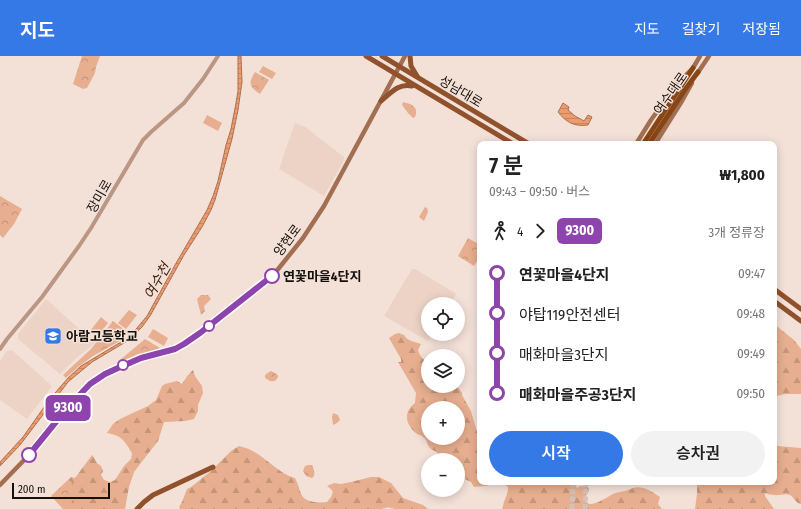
<!DOCTYPE html>
<html lang="ko">
<head>
<meta charset="utf-8">
<style>
  :root { --surface:#fff; --page:#f2f2f2; --text:#222; --muted:#767676; --accent:#3579e6 }
  body { margin:0; font-family:"Fira Sans Condensed","Noto Sans KR",sans-serif; background:var(--page); color:var(--text); height:100vh; display:flex; flex-direction:column; font-size:15px; white-space:nowrap }
  * { box-sizing:border-box; margin:0 }
  p { font-size:13px; color:var(--muted) }
  .icon { flex:none; width:22px; height:22px; fill:none; stroke:currentColor; stroke-width:2; stroke-linecap:round; stroke-linejoin:round }
  .map { position:relative; flex:1; overflow:hidden }
  .details { position:absolute; left:477px; top:85px; width:300px; height:344px; display:flex; flex-direction:column; background:var(--surface); border-radius:8px; box-shadow:0 2px 10px #0003 }
  .details>* { flex:none }
  .badge { padding:0 8px; border-radius:6px; font-size:14px; line-height:26px }
  .fabs { position:absolute; left:421px; top:241px; display:grid; gap:8px }
  .fabs a { display:grid; place-items:center; width:44px; height:44px; border-radius:50%; background:var(--surface); box-shadow:0 2px 10px #0003; font-size:20px }
  .scale { position:absolute; left:12px; bottom:10px; width:98px; box-sizing:border-box; padding-left:4px; border:2px solid #15100c; border-top:0; font-size:11px; line-height:14px; white-space:nowrap; color:#15100c; -webkit-text-stroke:3px #f3e1d8; paint-order:stroke }
  .map>.badge { position:absolute; translate:-50% -50%; box-shadow:0 0 0 2px #fff }
  .legs { display:flex; align-items:center; gap:6px; height:44px; padding:0 12px; font-size:13px }
  .legs p { margin-inline-start:auto }
  .headline { display:flex; align-items:center; justify-content:space-between; height:68px; padding:0 12px }
  h1 { font-size:22px; font-weight:600; line-height:30px }
  .button { display:flex; gap:8px; margin-top:auto; padding:8px 12px }
  .button a { flex:1; height:46px; border-radius:24px; background:var(--accent); color:#fff; font-size:16px; font-weight:600; line-height:46px; text-align:center }
  .button a+a { background:var(--page); color:var(--text) }
  ul { padding:0 12px; list-style:none }
  li { display:flex; align-items:center; gap:14px; height:40px; font-size:15px }
  li i { display:grid; place-items:center; width:6px; height:100%; margin:0 5px; background:currentColor }
  li i::after { content:''; width:10px; height:10px; margin:-5px; border:3px solid; border-radius:50%; background:var(--surface) }
  li p { margin-inline-start:auto }
  li:first-child i { background:linear-gradient(#0000 50%,currentColor 0) }
  li:last-child i { background:linear-gradient(currentColor 50%,#0000 0) }
  header { display:flex; align-items:center; gap:24px; box-sizing:border-box; height:56px; padding:0 20px; background:var(--accent); color:#fff }
  header strong { font-size:19px }
  nav { display:flex; gap:22px; margin-inline-start:auto; font-size:14px }
  .map>svg:first-child { display:block }
  .built { fill:#ecd3c6 }
  .green { fill:#e7ae8f }
  .forest { fill:url(#forest-firs); fill-rule:evenodd }
  .park { fill:url(#park-crowns) }
  .water { fill:url(#water-rules); stroke:#ac7151 }
  .lines { fill:none; stroke-linecap:round; stroke-linejoin:round }
  .trunk-tunnel { stroke:#d2c2b9; stroke-width:5; stroke-dasharray:5 2.5; stroke-linecap:butt }
  .tertiary { stroke:#ba9683; stroke-width:4 }
  .secondary { stroke:#a26f52; stroke-width:4.5 }
  .primary { stroke:#90522d; stroke-width:5 }
  .trunk { stroke:#884516; stroke-width:5 }
  .line-1-casing { stroke:#fff; stroke-width:9 }
  .line-1 { stroke:#8e44ad; stroke-width:6 }
  .stop-1-dot { fill:#fff; stroke:#8e44ad; stroke-width:2 }
  .labels { text-anchor:middle; stroke-width:3; stroke-linejoin:round; paint-order:stroke }
  .street-label { font-size:13px; fill:#15100c; stroke:#f3e1d8 }
  .stop-label { font-size:13px; font-weight:bold; fill:#15100c; stroke:#f3e1d8; text-anchor:start }
  .poi-label { font-size:13px; font-weight:bold; fill:#15100c; stroke:#f3e1d8; text-anchor:start }
  .water-label { font-size:14px; font-style:italic; fill:#432310; stroke:#f3e1d8 }
</style>
</head>
<body>
<header>
<strong>지도</strong>
<nav><a>지도</a><a>길찾기</a><a>저장됨</a></nav>
</header>
<div class="map">
<svg width="801" height="453" viewBox="0 0 801 453">
  <defs>
    <pattern id="forest-firs" width="22" height="20" patternUnits="userSpaceOnUse"><rect width="22" height="20" fill="#e7ae8f"/><path d="M5 1l3.5 6h-7zM16 11l3.5 6h-7z" fill="#c5957a"/></pattern>
    <pattern id="park-crowns" width="20" height="18" patternUnits="userSpaceOnUse"><rect width="20" height="18" fill="#e7ae8f"/><path d="M2 6a3 3 0 1 1 6 0M12 15a3 3 0 1 1 6 0" fill="none" stroke="#c5957a"/></pattern>
    <pattern id="water-rules" width="6" height="5" patternUnits="userSpaceOnUse"><rect width="6" height="5" fill="#ec9b6e"/><path d="M0 2.5h6" fill="none" stroke="#ca845e"/></pattern>
  </defs>
  <rect width="100%" height="100%" fill="#f3e1d8"/>
  <g class="built">
    <polygon points="295,67 305,71 344,101 344,104 324,140 279,113"/>
    <polygon points="412,213 415,213 455,237 456,238 450,248 428,248 428,278 432,278 428,285 384,260"/>
    <polygon points="46,243 95,287 75,303 60,318 18,283 18,278"/>
    <polygon points="12,294 52,330 27,363 0,344 0,305 7,295"/>
  </g>
  <g class="green">
    <polygon points="263,10 276,17 272,23 259,16"/>
    <polygon points="207,59 222,67 218,75 203,67"/>
    <polygon points="129,254 137,259 126,273 118,267"/>
    <polygon points="101,261 108,267 97,281 90,275"/>
    <polygon points="153,273 168,282 164,290 148,281"/>
  </g>
  <g class="forest">
    <path d="M774,268L794,284L801,293V338C791,338 783,337 774,341Z"/>
    <path d="M399,277L404,279C407,285 415,286 421,288L418,294C419,298 422,303 426,305H428V330H457L462,337V339L471,355L477,376L480,377V426H495C489,431 481,430 474,431L471,426L458,420V404H440L437,396C424,391 430,386 423,381C421,379 419,379 417,378C405,368 403,356 415,347L416,337L398,306H401V303L389,282L395,278ZM428,352H458V382H428Z"/>
    <path d="M193,314L195,320L202,330L203,337L198,349V355L194,363L185,365L164,366L158,385L134,416L129,431L125,453H63L51,440L71,421L75,422L92,399C96,403 95,407 101,410L103,415L101,419L104,424L110,426L115,424L124,410L131,403L132,397C124,384 122,380 107,377L113,368L120,363L148,350L156,344L162,330L165,328L177,325L182,328L188,319Z"/>
    <path d="M239,390C263,395 274,416 295,422C298,427 299,433 301,438C305,447 319,447 327,446L331,441L333,436L331,433L327,430L334,427L341,428L351,426L371,421H379L391,427L403,442L423,449L428,453H394C391,451 386,451 382,453H180L179,451L182,446L187,433L191,431L211,415L231,395Z"/>
    <path d="M777,390L801,392V448H800C795,446 795,442 790,439C785,437 780,440 774,439C771,439 768,438 765,437V440L774,453H695L697,438V426H774V391Z"/>
    <path d="M502,426H577L576,430L577,432L580,430L588,431L589,434L584,444C585,445 588,447 589,448C596,449 607,441 613,438C617,436 621,436 625,435C631,433 636,430 643,432C649,433 655,438 660,441L658,448L662,453H502C503,451 503,449 504,446C506,440 508,438 508,431Z"/>
  </g>
  <g class="park">
    <polygon points="82,0 100,0 96,11 95,17 87,32 83,33 73,28"/>
    <path d="M255,16L269,24L260,38C249,31 248,27 255,16Z"/>
    <path d="M403,46C412,48 419,51 415,61L413,62L408,57L402,49Z"/>
    <polygon points="0,140 22,153 14,168 3,182 0,179"/>
    <polygon points="425,151 427,152 428,156 424,165 419,161"/>
    <polygon points="468,182 480,189 480,200 474,210 458,200"/>
    <polygon points="201,239 208,239 211,243 204,250 205,255 201,259 197,243"/>
    <polygon points="113,265 129,277 118,286 93,300 78,311 66,322 63,319 91,293"/>
    <polygon points="145,283 160,292 125,307 120,304"/>
    <path d="M271,315L275,317L278,320C277,325 273,326 270,325L265,322V319L269,316Z"/>
    <polygon points="333,357 338,359 340,364 337,367 333,369 332,361"/>
    <path d="M308,409H312C314,413 316,420 312,422L306,420L303,415L305,410Z"/>
    <polygon points="69,424 79,433 75,443 67,452 54,438"/>
  </g>
  <g class="water">
    <polygon points="238,0 241,0 242,26 238,54 232,83 215,144 211,154 202,171 184,199 150,260 142,271 129,284 92,306 68,326 20,389 0,410 0,406 23,381 49,344 68,322 81,310 126,283 137,272 147,260 175,209 207,154 213,140 218,125 226,89 231,73 236,47 238,35"/>
    <path d="M563,47L569,51L568,54L575,60L584,65L588,59L592,61L588,69C574,71 566,66 558,56Z"/>
  </g>
  <g class="lines">
    <g class="trunk-tunnel">
      <polyline points="572,453 573,426"/>
      <polyline points="585,453 586,426"/>
    </g>
    <polyline class="tertiary" points="0,293 7,283 42,241 79,190 91,172 143,84 151,76 184,47 203,23 218,0"/>
    <g class="secondary">
      <polyline points="697,18 709,0"/>
      <polyline points="636,88 651,64 676,29 693,12 700,0"/>
      <polyline points="655,88 682,45 692,27"/>
      <polyline points="0,429 29,399 68,351 90,328 105,318 118,311 141,302 175,293 184,288 201,277 275,217 303,182 324,150 405,0"/>
    </g>
    <g class="primary">
      <polyline points="366,0 513,88"/>
      <polyline points="382,0 529,88"/>
      <polyline points="410,0 411,10 417,20"/>
      <path d="M381,45C391,37 398,27 412,30"/>
      <polyline points="774,233 801,253"/>
      <polyline points="774,245 801,265"/>
      <polyline points="137,453 144,446 153,439 213,411"/>
    </g>
    <g class="trunk">
      <polyline points="643,88 693,12"/>
      <polyline points="649,88 684,35 698,16"/>
    </g>
  </g>
  <g class="lines">
    <g class="line-1-casing">
      <polyline id="line-1" points="29,399 68,351 90,328 105,318 118,312 141,302 175,293 184,288 200,277 272,220"/>
    </g>
    <use href="#line-1" class="line-1"/>
  </g>
  <defs>
    <g id="school-square" transform="scale(0.9)"><rect x="-9" y="-9" width="18" height="18" rx="4" fill="#3579e6" stroke="#f3e1d8"/><path d="M0-5L7-2L0 1L-7-2ZM-4 1L0 2.5L4 1V4Q0 6-4 4Z" fill="#fff"/></g>
  </defs>
  <g fill-rule="evenodd">
    <use href="#school-square" x="53" y="280"/>
  </g>
  <g class="stop-1-dot">
    <circle cx="272" cy="220" r="7"/>
    <circle cx="209" cy="270" r="5"/>
    <circle cx="123" cy="309" r="5"/>
    <circle cx="29" cy="399" r="7"/>
  </g>
  <g class="labels">
    <g class="street-label">
      <text transform="translate(461 35) rotate(31)" y="5">성남대로</text>
      <text transform="translate(670 37) rotate(-55)" y="5">여수대로</text>
      <text transform="translate(99 140) rotate(-60)" y="5">장미로</text>
      <text transform="translate(287 184) rotate(-53)" y="5">양현로</text>
    </g>
    <g class="stop-label">
      <text x="283" y="225">연꽃마을4단지</text>
    </g>
    <g class="poi-label">
      <text x="66" y="285">아람고등학교</text>
    </g>
    <g class="water-label">
      <text transform="translate(157 225) rotate(-60)" y="5">여수천</text>
    </g>
  </g>
</svg>
<div class="fabs">
<a><svg class="icon" aria-label="locate" viewBox="0 0 24 24"><circle cx="12" cy="12" r="6"/><path d="M12 2v4M12 18v4M2 12h4M18 12h4"/></svg></a>
<a><svg class="icon" aria-label="layers" viewBox="0 0 24 24"><path d="M12 4l9 5-9 5-9-5zM3 14l9 5 9-5"/></svg></a>
<a>+</a>
<a>−</a>
</div>
<div class="scale">200 m</div>
<b class="badge" style="left:68px;top:352px;background:#8e44ad;color:#fff">9300</b>
<section class="details">
<div class="headline"><div><h1>7 분</h1><p>09:43 – 09:50 · 버스</p></div><b>₩1,800</b></div>
<div class="legs"><svg class="icon" aria-label="walk" viewBox="0 0 24 24"><circle cx="13" cy="4" r="2"/><path d="M13 8l-2 6 4 7M11 14l-3 7M7 12l3-4h3l4 4"/></svg>4<svg class="icon" aria-label="forward" viewBox="0 0 24 24"><path d="M9 5l7 7-7 7"/></svg><b class="badge" style="background:#8e44ad;color:#fff">9300</b><p>3개 정류장</p></div>
<ul>
<li><i style="color:#8e44ad"></i><b>연꽃마을4단지</b><p>09:47</p></li>
<li><i style="color:#8e44ad"></i><span>야탑119안전센터</span><p>09:48</p></li>
<li><i style="color:#8e44ad"></i><span>매화마을3단지</span><p>09:49</p></li>
<li><i style="color:#8e44ad"></i><b>매화마을주공3단지</b><p>09:50</p></li>
</ul>
<div class="button"><a>시작</a><a>승차권</a></div>
</section>
</div>
</body>
</html>
